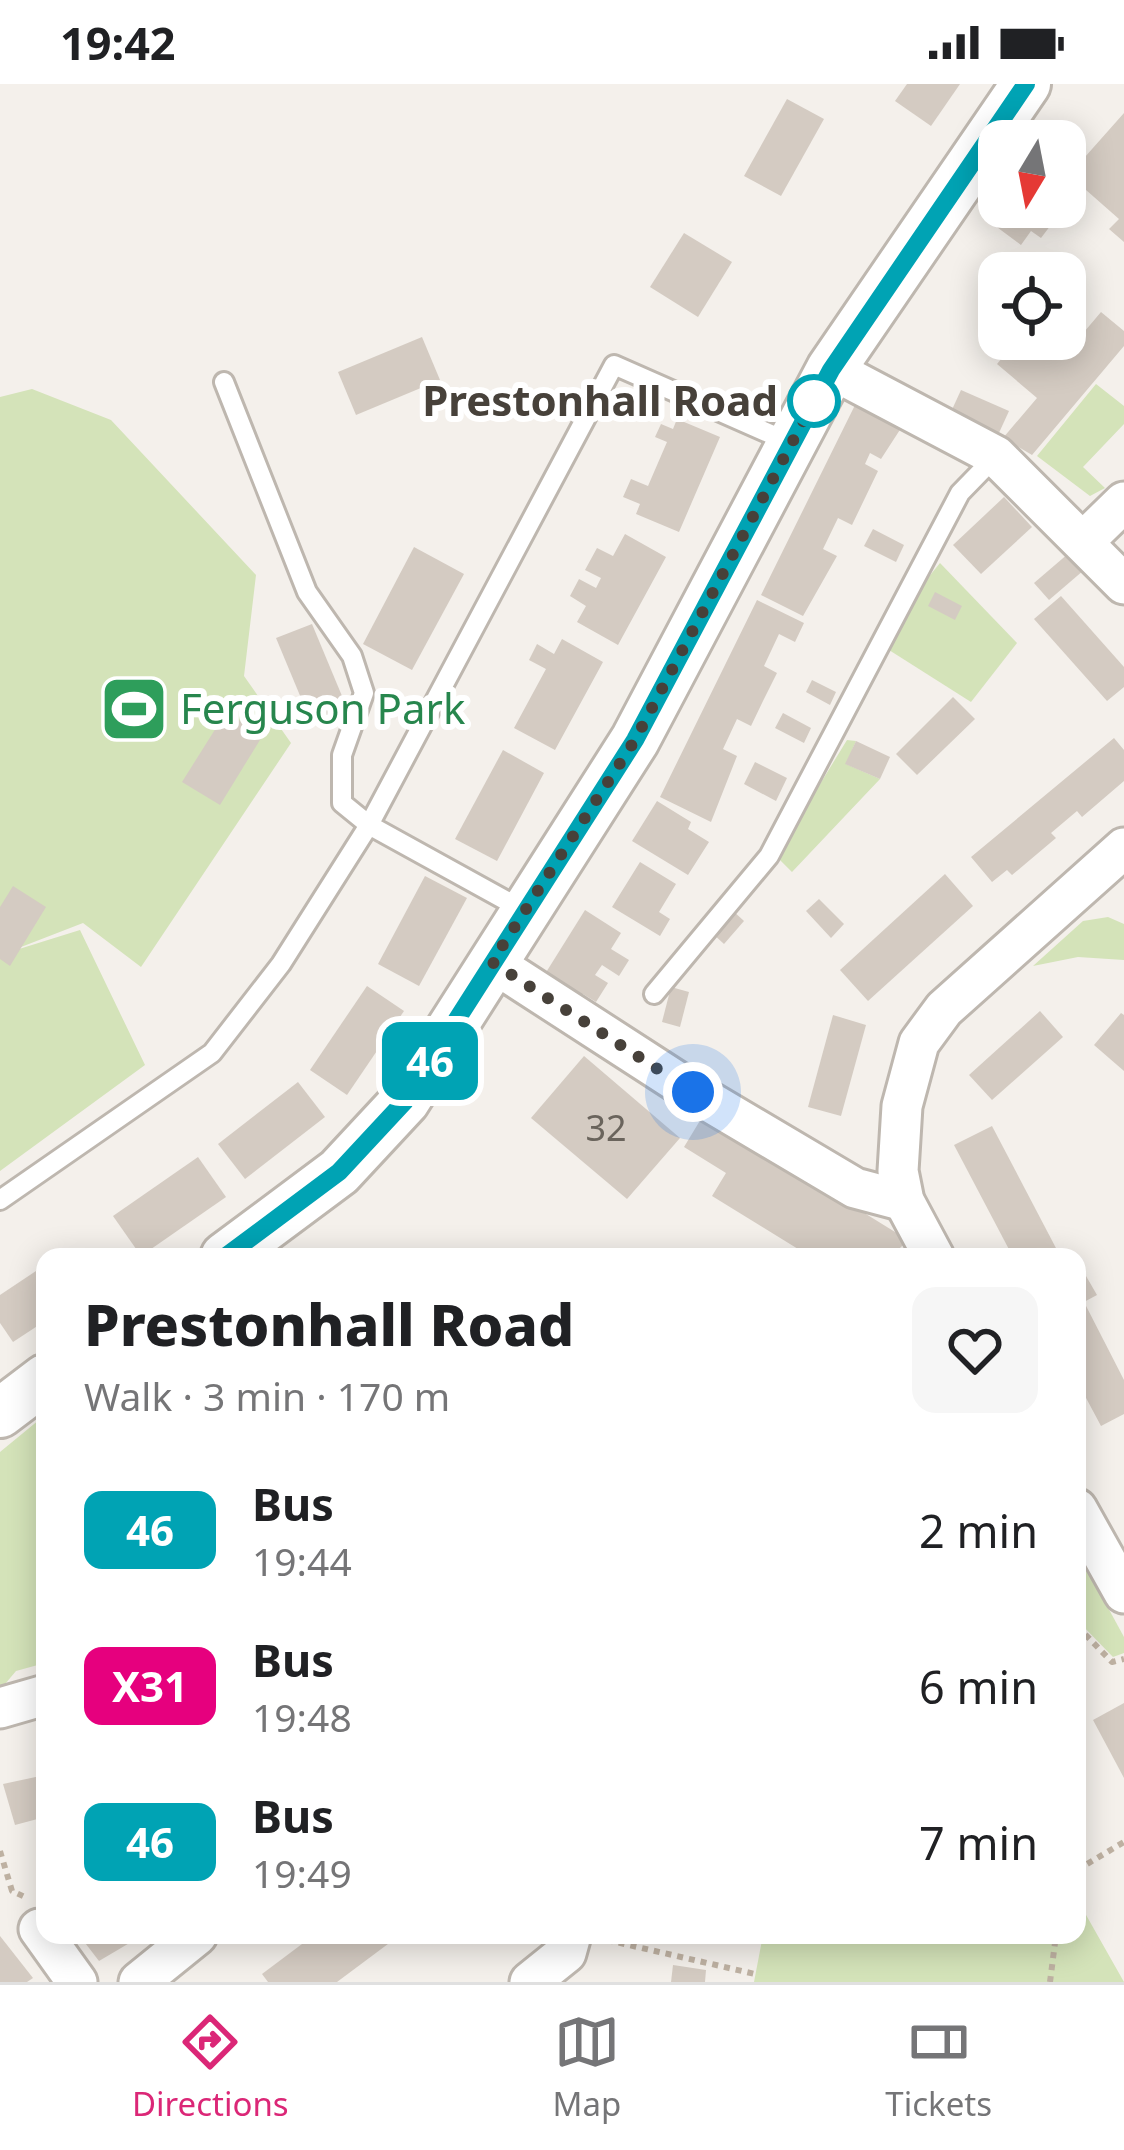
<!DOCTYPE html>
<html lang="en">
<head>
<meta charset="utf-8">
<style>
  :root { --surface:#fff; --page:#f6f6f6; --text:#202124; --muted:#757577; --line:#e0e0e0; --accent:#db2777 }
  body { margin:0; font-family:"Noto Sans",sans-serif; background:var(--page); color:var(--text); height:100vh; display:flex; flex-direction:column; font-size:45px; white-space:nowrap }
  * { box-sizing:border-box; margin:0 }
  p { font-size:39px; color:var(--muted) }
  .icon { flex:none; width:66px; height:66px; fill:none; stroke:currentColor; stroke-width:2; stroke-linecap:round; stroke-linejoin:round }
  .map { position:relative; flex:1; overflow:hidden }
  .sheet { position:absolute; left:36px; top:1164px; width:1050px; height:696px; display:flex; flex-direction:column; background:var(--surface); border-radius:24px; box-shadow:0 6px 30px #0003 }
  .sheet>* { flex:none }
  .badge { padding:0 24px; border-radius:18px; font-size:42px; line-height:78px }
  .needle { width:78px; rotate:190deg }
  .tools { position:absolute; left:978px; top:36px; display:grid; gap:24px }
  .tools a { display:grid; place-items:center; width:108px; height:108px; border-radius:24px; background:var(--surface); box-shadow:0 6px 30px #0003; font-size:60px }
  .you { position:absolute; width:60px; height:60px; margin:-30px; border:9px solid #fff; border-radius:50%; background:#1a73e8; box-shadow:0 0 0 18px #1a73e833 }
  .map>.badge { position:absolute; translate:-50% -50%; box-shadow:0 0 0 6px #fff }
  .round { display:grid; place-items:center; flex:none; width:126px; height:126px; border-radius:24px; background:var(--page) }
  .overview { display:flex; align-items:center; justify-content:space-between; height:204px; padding:0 48px }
  h1 { font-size:57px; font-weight:800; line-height:90px }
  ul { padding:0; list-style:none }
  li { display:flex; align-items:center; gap:36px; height:156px; padding:0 48px }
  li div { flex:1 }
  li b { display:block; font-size:45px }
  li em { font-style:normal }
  li .badge { min-width:132px; font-weight:700; text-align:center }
  .status { display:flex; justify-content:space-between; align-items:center; height:84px; padding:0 60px; background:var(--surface); direction:ltr }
  .status svg { height:33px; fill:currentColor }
  .tabs { display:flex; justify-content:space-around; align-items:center; height:168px; border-top:3px solid var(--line); background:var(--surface); font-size:33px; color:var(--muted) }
  .tabs a { display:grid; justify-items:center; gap:6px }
  .tabs .active { color:var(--accent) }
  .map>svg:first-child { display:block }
  .green { fill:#d4e3b9 }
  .building { fill:#d4cbc2 }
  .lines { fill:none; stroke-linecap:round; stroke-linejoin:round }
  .service-casing { stroke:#beb7af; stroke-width:24 }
  .minor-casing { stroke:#beb7af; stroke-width:45 }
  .tertiary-casing { stroke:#beb7af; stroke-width:54 }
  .path { stroke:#beb1a2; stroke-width:6; stroke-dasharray:6 6; stroke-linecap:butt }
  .service { stroke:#fff; stroke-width:18 }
  .minor { stroke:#fff; stroke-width:39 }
  .tertiary { stroke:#fff; stroke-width:48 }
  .line-casing { stroke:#fff; stroke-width:27 }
  .line { stroke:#00a3b4; stroke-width:18 }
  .walk { stroke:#47413a; stroke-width:12; stroke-dasharray:0 21.6 }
  .stop-dot { fill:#fff; stroke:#00a3b4; stroke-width:6 }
  .labels { text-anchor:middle; stroke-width:12; stroke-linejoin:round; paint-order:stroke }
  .number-label { font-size:36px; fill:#6a645c }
  .stop-label { font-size:42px; font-weight:bold; fill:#47413a; stroke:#fff; text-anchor:end }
  .leisure-label { font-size:42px; fill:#27864d; stroke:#fff; text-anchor:start }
</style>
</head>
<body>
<div class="status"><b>19:42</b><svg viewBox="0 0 49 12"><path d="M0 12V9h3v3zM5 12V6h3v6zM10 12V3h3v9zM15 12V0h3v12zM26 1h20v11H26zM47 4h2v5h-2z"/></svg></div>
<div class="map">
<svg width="1124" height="1898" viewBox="0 0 1124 1898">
  <rect width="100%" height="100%" fill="#f4f0eb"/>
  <g class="green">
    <polygon points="1096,300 1124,322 1124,340 1083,383 1105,404 1090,412 1037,372"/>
    <polygon points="32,305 111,336 256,491 244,592 291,659 141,883 83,839 3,870 80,846 145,981 0,1087 0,313"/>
    <polygon points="940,479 1017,559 971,618 889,566 918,506"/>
    <polygon points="847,656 856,657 846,680 880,695 792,788 779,775 779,767"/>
    <polygon points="1108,833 1124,840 1124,876 1078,873 1033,882 1083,837"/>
    <polygon points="45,1331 45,1579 16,1587 0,1606 0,1368"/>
    <polygon points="1082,1476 1124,1553 1124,1569 1113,1573 1077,1536 1077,1481"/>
    <polygon points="1077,1815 1124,1898 754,1898 763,1851 1077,1851"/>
  </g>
  <g class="building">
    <polygon points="907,0 960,0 931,42 895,17"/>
    <polygon points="787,15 824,35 781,112 744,92"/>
    <polygon points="1124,29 1124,158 1109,145 1119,135 1069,91"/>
    <polygon points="999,118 999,123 1050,123 1057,133 1041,154 1031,147 1021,161 986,135"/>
    <polygon points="684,149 732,178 698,233 650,203"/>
    <polygon points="1101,228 1124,247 1124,262 1032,371 1003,354 1037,314 997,280 1018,255 1065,255 1065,242 1079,254"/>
    <polygon points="422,253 440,296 356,331 338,288"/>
    <polygon points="961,306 1009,327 998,351 950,330"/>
    <polygon points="858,315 905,338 881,375 870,369 865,380 878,387 852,441 838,434 823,465 837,472 803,532 761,511"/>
    <polygon points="677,335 720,353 679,448 636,430 640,420 623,413 631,395 648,402 667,358 655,353 661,340 673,345"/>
    <polygon points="1004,413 1032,443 981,490 953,461"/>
    <polygon points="873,445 904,461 896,478 864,462"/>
    <polygon points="625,450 666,473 618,561 577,538 586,522 570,512 579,495 596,504 601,494 585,486 597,464 613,472"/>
    <polygon points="414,463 464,490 412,586 363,560"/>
    <polygon points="1069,469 1084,486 1049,516 1034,499"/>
    <polygon points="935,508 962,522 955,536 928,522"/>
    <polygon points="1061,512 1124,583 1124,603 1107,617 1034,535"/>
    <polygon points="757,516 804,539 795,558 779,550 764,582 777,589 763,617 751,642 737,635 723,665 737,672 711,738 660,713"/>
    <polygon points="312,540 347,624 311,638 276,554"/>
    <polygon points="562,555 603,578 555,666 514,644 546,585 529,576 537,560 554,570"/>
    <polygon points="812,596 836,608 830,621 806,608"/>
    <polygon points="953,613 975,635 917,691 896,670"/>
    <polygon points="226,628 263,651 220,721 182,698"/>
    <polygon points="783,629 811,644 804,659 775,644"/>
    <polygon points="1114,654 1124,666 1124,697 1082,733 1077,727 1051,749 1056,754 1012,791 1007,786 992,798 971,773"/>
    <polygon points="856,657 890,673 880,695 845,680"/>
    <polygon points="503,666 544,689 497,777 455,755"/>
    <polygon points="755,678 787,694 776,717 744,700"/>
    <polygon points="657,717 691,738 688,745 709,758 688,791 632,757"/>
    <polygon points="640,778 676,800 659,828 670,835 660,852 612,823"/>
    <polygon points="945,790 973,822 868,917 840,886"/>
    <polygon points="425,792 467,814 419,902 378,880"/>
    <polygon points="13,802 46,823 10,882 0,875 0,823"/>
    <polygon points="819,815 844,840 831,854 806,827"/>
    <polygon points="585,826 621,849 611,865 629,876 619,892 602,881 595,891 608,899 596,918 583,910 577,921 540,898"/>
    <polygon points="732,826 744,837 724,860 712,849"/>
    <polygon points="367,902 404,927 347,1011 310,986"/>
    <polygon points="671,903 689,908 680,943 662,938"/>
    <polygon points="1040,927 1063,953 992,1016 969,991"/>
    <polygon points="1121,929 1124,931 1124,987 1094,961"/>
    <polygon points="833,931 866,941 841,1032 808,1023"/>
    <polygon points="584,972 680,1054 627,1115 531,1034"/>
    <polygon points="298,998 325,1033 245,1095 218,1060"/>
    <polygon points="704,1030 908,1156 891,1173 811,1173 712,1112 726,1089 684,1063"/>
    <polygon points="992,1042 1057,1166 1044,1173 1013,1173 954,1061"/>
    <polygon points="198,1073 226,1113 141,1172 113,1132"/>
    <polygon points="45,1181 45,1237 13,1258 0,1239 0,1211"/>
    <polygon points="1086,1192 1097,1211 1084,1218 1124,1296 1124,1330 1101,1342 1077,1297 1077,1197"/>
    <polygon points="1124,1619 1124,1694 1093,1636"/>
    <polygon points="45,1691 45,1733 15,1741 3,1700"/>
    <polygon points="79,1851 143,1851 99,1877"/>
    <polygon points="314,1851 400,1851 337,1898 268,1898 262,1890"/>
    <polygon points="0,1852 33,1894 27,1898 0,1898"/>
    <polygon points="673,1881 706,1886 705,1898 671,1898"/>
  </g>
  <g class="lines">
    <g class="service-casing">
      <g id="service">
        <polyline points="224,298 307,508 352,572 364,609 342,671 342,719 369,741 525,827"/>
        <polyline points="654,910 769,772 960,409 996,372"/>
        <polyline points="0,1116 212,969 281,880 369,741 614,281 791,359"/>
      </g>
    </g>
    <g class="minor-casing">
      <g id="minor">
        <polyline points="831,285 996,372 1124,500"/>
        <polyline points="1085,456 1124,418"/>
        <polyline points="492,878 693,1008 855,1104 904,1117"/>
        <polyline points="934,1173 904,1117 898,1087 902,1022 919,959 944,925 1124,764"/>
        <polyline points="1077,1425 1124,1509"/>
        <polyline points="0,1624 45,1611"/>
        <polyline points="39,1845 77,1898"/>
        <polyline points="139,1898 197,1851"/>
        <polyline points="530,1898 566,1869 571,1851"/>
      </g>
    </g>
    <g class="tertiary-casing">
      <g id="tertiary">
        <polyline points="225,1173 339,1088 405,1017 635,656 831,285 1026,0"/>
        <polyline points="0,1329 45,1295"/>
      </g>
    </g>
    <g class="path">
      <polyline points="1077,1542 1112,1578 1124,1575"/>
      <polyline points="0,1767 12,1807 25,1813"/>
      <polyline points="1077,1786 1124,1758"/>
      <polyline points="607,1856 755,1890"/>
      <polyline points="1050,1898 1056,1851"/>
    </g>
    <use href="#service" class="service"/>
    <use href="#minor" class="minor"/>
    <use href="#tertiary" class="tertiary"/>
  </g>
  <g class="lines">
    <g class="line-casing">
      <polyline id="line" points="225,1173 339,1088 405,1017 635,656 831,286 1026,0"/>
    </g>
    <use href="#line" class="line"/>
    <polyline class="walk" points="693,1008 492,878 635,656 814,317"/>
  </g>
  <defs>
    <g id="stadium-square" transform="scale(3.45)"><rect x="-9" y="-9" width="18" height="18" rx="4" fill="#2e9e5b" stroke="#fff"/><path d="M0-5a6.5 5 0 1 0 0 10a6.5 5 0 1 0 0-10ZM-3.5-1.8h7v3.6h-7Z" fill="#fff"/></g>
  </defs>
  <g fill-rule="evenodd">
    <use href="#stadium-square" x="134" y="625"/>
  </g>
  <circle class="stop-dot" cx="814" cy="317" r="24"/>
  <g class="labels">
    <g class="number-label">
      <text x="606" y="1057">32</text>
    </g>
    <g class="stop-label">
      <text x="778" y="332">Prestonhall Road</text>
    </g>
    <g class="leisure-label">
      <text x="180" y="640">Ferguson Park</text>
    </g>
  </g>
</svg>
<div class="tools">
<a><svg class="needle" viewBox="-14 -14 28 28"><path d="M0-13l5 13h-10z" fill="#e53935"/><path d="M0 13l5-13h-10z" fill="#757577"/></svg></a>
<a><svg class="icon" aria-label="locate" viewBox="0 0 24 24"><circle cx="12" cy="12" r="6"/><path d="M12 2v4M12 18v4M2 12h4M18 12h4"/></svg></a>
</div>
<div class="you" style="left:693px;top:1008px"></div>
<b class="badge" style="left:430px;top:977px;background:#00a3b4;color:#fff">46</b>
<section class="sheet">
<div class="overview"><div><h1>Prestonhall Road</h1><p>Walk · 3 min · 170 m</p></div><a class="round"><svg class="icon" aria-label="heart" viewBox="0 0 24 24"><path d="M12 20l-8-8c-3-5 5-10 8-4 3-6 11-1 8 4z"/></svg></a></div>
<ul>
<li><span class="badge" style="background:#00a3b4;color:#fff">46</span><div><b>Bus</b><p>19:44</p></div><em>2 min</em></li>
<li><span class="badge" style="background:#e6007e;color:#fff">X31</span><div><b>Bus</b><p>19:48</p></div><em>6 min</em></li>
<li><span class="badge" style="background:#00a3b4;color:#fff">46</span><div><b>Bus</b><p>19:49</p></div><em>7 min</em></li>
</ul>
</section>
</div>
<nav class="tabs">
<a class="active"><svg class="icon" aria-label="directions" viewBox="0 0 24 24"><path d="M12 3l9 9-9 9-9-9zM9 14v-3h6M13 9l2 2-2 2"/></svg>Directions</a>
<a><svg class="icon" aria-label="map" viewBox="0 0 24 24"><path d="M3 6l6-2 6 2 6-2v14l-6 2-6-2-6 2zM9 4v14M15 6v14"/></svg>Map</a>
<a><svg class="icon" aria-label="tickets" viewBox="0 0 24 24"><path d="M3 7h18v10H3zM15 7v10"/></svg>Tickets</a>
</nav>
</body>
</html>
